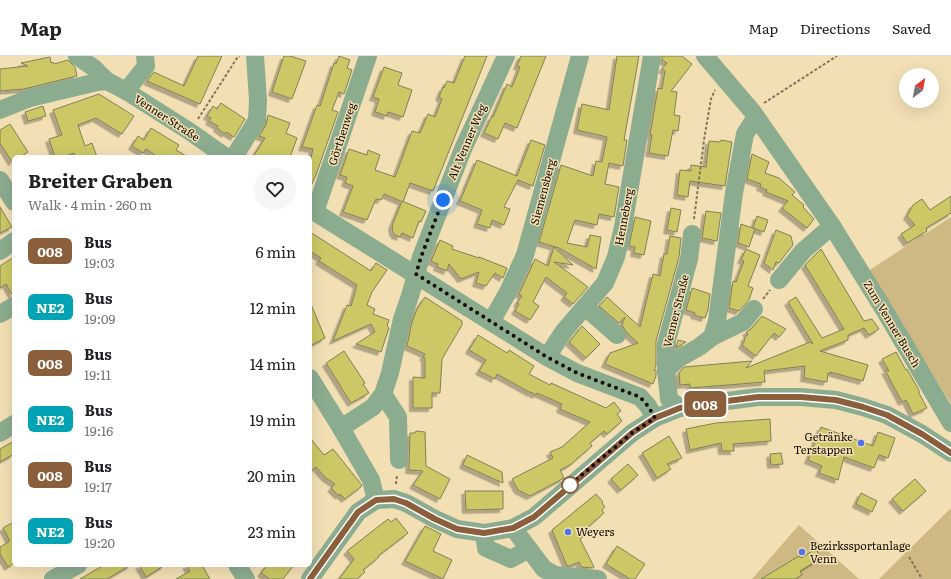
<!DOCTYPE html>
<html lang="en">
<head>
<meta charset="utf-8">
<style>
  :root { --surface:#fff; --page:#f6f6f6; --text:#202124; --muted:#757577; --line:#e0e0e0 }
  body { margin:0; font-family:Literata,serif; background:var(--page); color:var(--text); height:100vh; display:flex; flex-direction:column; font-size:15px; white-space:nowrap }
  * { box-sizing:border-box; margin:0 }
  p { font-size:13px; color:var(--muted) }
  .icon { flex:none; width:22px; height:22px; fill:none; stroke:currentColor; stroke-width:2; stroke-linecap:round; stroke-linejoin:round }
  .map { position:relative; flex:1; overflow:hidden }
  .drawer { position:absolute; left:12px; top:99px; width:300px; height:412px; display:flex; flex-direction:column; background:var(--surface); border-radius:6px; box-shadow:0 4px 16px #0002 }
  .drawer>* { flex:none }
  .badge { padding:0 8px; border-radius:6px; font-size:14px; line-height:26px }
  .needle { width:26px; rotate:32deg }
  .buttons { position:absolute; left:899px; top:12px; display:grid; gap:8px }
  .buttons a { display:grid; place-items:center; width:40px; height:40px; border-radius:50%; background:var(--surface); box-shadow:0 4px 16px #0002; font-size:20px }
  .you { position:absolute; width:20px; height:20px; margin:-10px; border:3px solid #fff; border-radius:50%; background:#1a73e8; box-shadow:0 0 0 6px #1a73e833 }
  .map>.badge { position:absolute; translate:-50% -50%; box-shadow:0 0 0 2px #fff }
  .round { display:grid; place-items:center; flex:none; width:42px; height:42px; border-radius:21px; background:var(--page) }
  .headline { display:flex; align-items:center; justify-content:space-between; height:68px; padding:0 16px }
  h1 { font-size:19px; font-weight:700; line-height:30px }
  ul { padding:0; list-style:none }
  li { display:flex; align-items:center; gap:12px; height:56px; padding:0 16px }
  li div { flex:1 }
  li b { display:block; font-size:15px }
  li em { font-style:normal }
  li .badge { min-width:44px; font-weight:700; text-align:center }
  header { display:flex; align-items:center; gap:24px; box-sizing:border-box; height:56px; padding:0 20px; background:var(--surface); border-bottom:1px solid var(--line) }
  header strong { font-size:19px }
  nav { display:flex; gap:22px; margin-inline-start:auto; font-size:14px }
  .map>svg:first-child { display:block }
  .green { fill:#ceb883 }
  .building { fill:#cbc865; stroke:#818056; filter:url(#shadow) }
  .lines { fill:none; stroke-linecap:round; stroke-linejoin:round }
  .path { stroke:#82765b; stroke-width:2; stroke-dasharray:3 2; stroke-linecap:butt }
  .minor { stroke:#8cac8f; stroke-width:18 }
  .line-casing { stroke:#fff; stroke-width:9 }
  .line { stroke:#8b5e3c; stroke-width:6 }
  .walk { stroke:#120c01; stroke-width:4; stroke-dasharray:0 7.2 }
  .poi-dot { fill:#5075e8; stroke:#f2dfb4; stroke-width:1.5 }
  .stop-dot { fill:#fff; stroke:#8b5e3c; stroke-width:2 }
  .labels { text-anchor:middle; stroke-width:3; stroke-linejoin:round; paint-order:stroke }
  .street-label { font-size:11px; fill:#120c01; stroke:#f2dfb4 }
  .poi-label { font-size:11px; fill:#120c01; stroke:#f2dfb4; text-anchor:start }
</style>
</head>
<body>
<header>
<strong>Map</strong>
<nav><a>Map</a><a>Directions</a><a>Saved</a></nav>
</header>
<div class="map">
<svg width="951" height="523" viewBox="0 0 951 523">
  <defs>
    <filter id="shadow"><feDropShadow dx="-3.5" dy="3.5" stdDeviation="0" flood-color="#0004"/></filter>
  </defs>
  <rect width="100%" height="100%" fill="#f2dfb4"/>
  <g class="green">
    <polygon points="951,161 951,348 868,215"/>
    <polygon points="951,452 951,523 879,523"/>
    <polygon points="799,469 859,523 752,523"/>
  </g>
  <g class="building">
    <polygon points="198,0 222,0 200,48 147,25 154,16 184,30"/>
    <polygon points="284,0 290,0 306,5 292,43 272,36"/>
    <polygon points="339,0 350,4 347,12 352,14 344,38 339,36 332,54 338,56 316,119 310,132 310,106 313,93 302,91 317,49 320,50 334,7 336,8"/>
    <polygon points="465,0 487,0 433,135 410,127 403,146 384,138 381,144 376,143 367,164 343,156 353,130 345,127 347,121 340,119 349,93 367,99 368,94 380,99 375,114 395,121 412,75 420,77 428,58 435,61 442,43 439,41 443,31 444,32 447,25 454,27"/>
    <polygon points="521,0 546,0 517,72 505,67 498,83 484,77 492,60 493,61 507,28 512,31 520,11 517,10"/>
    <polygon points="617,0 639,0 624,84 627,84 623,110 609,107 605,128 619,131 614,161 599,158 597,169 575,164 567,187 587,191 590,179 601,181 596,213 559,192 539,186 561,109 593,120 596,105 602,106 607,81 577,74 582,48 609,54"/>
    <polygon points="662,0 682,0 692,8 671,35 677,36 674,59 680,60 678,75 673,74 668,100 649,97 652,79 650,79 658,32 662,33 665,15 662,13 667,7 662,4"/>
    <polygon points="50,1 51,7 53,6 54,8 68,4 75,11 77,20 24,33 0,35 0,13 28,10 21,7"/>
    <polygon points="384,11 402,17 398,29 412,34 403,61 388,56 387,60 375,56 379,43 373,41"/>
    <polygon points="99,38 134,60 122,78 96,62 78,69 85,90 92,87 97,101 76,101 74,97 63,101 55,101 49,83 62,79 53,54"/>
    <polygon points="221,47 245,63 234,81 226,76 225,78 217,72 218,70 209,65 211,62 207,60 213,50 217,53"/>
    <polygon points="43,50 46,60 28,65 25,56"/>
    <polygon points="268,59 290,67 286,77 297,82 290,101 253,101 265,82 259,80 266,69"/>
    <polygon points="10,68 28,96 20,101 14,101 14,105 12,106 0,87 0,74"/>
    <polygon points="151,72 179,89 176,94 188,101 158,101 146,93 143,97 132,90 138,80 144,84"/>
    <polygon points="531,84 545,89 533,130 518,124 504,151 510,153 504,169 492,164 490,172 477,168 482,154 460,145 477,104 517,120"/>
    <polygon points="721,84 732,86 725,130 690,125 688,141 677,139 680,114 691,115 691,109 706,111 709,85 720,86"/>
    <polygon points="752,98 769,106 765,117 779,122 795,136 792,139 804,149 803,151 814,163 807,172 782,152 788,145 766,136 767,134 760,131 761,128 747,123"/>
    <polygon points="951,140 951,157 926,172 927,175 907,187 901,178 915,169 907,160 913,149 922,143 930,154"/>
    <polygon points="402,145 426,155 421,166 419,165 413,182 402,177 400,181 395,179 393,176 392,170"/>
    <polygon points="0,151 12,171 0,177"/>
    <polygon points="671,152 681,154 677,176 667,174"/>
    <polygon points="706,155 721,157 717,185 702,182"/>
    <polygon points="757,160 768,164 764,176 753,172"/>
    <polygon points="635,161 651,165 644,199 634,197 635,191 629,190"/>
    <polygon points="741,168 755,173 749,191 738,187"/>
    <polygon points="776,174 791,180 793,189 779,207 776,206 773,214 764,207"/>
    <polygon points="310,176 371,215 376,207 387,214 372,236 367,249 375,253 373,258 389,264 387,270 389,272 381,296 356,288 375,276 371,268 333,285 347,249 351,250 357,229 319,205 321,202 310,195"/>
    <polygon points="670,180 681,182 679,201 656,285 656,310 654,314 656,314 656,320 653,328 605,308 610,297 638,287 627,277 622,269 625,261 619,267 599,250 607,241 640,271 653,218 660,220 664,198 667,198"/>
    <polygon points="440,184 453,190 452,193 479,202 479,201 507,212 503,222 495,217 486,230 476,227 479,216 461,223 449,208 447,215 437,211 438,208 431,205"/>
    <polygon points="554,191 573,209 554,206 588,231 573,248 564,241 567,237 546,221 533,246 539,250 530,264 515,255 519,248 517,247 522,240 519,238 535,203 548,210"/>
    <polygon points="746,193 760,199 748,230 753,232 749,244 739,255 729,252 733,225 736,226 744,205 741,204"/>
    <polygon points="821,193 864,265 872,263 879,273 869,279 864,272 848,279 848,284 820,295 868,309 863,325 830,316 830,318 828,317 827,326 804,322 805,310 764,315 765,326 690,332 690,328 680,329 679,317 684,311 752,305 746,312 810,286 813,288 788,246 796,241 822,282 844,273 805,209"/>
    <polygon points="14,201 14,240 13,240 6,228 0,232 0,210"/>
    <polygon points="692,232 710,238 708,254 705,262 694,259 695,257 686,254"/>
    <polygon points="425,241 462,265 462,269 442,303 440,337 432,337 432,352 413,352 413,321 425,322 425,302 423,301 425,298 407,290 412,266 417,253"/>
    <polygon points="310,246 325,282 310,290"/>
    <polygon points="762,260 786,273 779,281 774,277 756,300 742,289 745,284 744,283 748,278 746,276 751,273"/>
    <polygon points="582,270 600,288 586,302 569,286"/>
    <polygon points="478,279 507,297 509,294 534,310 529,318 550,329 551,327 606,352 614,346 621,355 617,358 622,365 607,378 604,375 590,387 592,390 570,409 560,414 564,422 530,440 518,434 512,423 553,402 550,396 562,391 590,366 560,353 562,348 537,337 536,339 531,336 531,337 497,318 495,323 479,315 486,304 469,294"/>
    <polygon points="678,284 686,286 676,292"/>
    <polygon points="344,295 365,327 363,328 369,337 351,347 326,307"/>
    <polygon points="896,296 906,314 907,313 919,334 919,337 927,352 913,358 906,344 902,346 885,314 889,315 882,303"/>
    <polygon points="770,363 771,385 733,388 734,395 722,395 721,387 690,394 686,373 716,367"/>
    <polygon points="821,371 873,390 878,376 895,382 888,402 879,399 874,412 844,401 838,424 819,417 822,410 808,404"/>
    <polygon points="416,375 425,376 426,410 450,423 440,443 413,429 423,415 409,414 410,377 415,377"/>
    <polygon points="669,380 682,402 667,408 671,413 657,422 642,397"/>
    <polygon points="310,382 324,399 333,393 361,428 362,430 345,443 340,438 339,440 331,432 335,428 326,422 316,411 310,416"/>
    <polygon points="14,385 14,398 0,406 0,393"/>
    <polygon points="781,397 783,408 771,409 770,398"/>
    <polygon points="467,399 502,416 503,427 463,409"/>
    <polygon points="628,408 638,419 621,434 611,423"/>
    <polygon points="915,423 926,435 903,455 892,443"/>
    <polygon points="465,435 503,435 503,453 466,454"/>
    <polygon points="861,437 877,445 872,456 856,448"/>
    <polygon points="596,438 603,446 602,447 605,451 602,454 604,457 587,472 589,475 580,483 594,511 593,512 581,511 579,506 570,510 567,510 552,474"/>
    <polygon points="396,462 408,477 378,500 379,501 363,514 365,516 357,523 339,523 354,503 347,495 388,463 391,466"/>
    <polygon points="14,466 14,507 8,511 0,498 0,491 10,485 3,472"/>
    <polygon points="425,470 441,478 433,495 452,504 443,523 405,505"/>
    <polygon points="617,490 645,508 635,523 630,523 606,508"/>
    <polygon points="816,493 821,502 800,515 802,519 795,523 761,523 799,500 801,502"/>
    <polygon points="104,509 131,509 107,523 80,523"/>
    <polygon points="139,509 165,509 146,521"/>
    <polygon points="186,509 202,509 210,523 176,523 190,515"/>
    <polygon points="267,509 294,509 283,523 270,523 261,517"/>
  </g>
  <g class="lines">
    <g class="path">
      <polyline points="764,47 837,0"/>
      <polyline points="198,63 237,2 240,1"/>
      <polyline points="694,163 704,84 711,43 715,34"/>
      <polyline points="763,243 770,234"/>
      <polyline points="396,428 397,419"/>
      <polyline points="909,501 922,523"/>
    </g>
    <g class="minor">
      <polyline points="77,0 94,12 107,25 126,35 189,75 226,101"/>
      <polyline points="705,0 752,55 832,170 883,252 951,367"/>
      <polyline points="126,35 146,10 145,0"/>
      <polyline points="0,54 30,42 97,26 107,25"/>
      <polyline points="234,101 257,64 258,44 255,0"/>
      <polyline points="0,124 14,146"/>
      <polyline points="310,153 547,301 577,317 640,341 648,350 655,362"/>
      <polyline points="315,156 368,0"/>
      <polyline points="0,195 14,185"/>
      <polyline points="779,224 803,195 832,170"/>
      <polyline points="585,251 617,279"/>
      <polyline points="0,258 14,250"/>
      <polyline points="491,266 508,236 525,199 580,0"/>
      <polyline points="712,281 743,266 754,253"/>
      <polyline points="547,301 564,275 605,227 616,201 623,171 652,0"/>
      <polyline points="666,314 678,303 699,291 712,281 717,265 734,137 745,78 756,61"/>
      <polyline points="310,322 341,372 371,424 376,444"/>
      <polyline points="383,338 398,361 399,404"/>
      <polyline points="680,352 669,343 666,314 666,288 689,203 692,178"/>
      <polyline points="341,372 373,351 383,338 390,317 402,263 410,240 421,201 463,93 506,0"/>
      <polyline points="0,377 14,368"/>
      <polyline points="376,444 394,443 406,447 435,463 457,473 484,477 513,472 534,461 632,377 655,362 680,352 696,349 758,341 801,341 836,344 863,351 887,359 922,378 951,397"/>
      <polyline points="513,472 544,513 555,519 598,523"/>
      <polyline points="484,477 486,492 511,503 529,493"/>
      <polyline points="237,509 246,523"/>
      <polyline points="53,523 78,509"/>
      <polyline points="310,523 358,456 376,444"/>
    </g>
  </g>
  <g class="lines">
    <g class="line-casing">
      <polyline id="line" points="310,523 358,456 376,444 394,443 406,447 435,463 457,473 484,477 513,472 534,461 632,377 655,362 680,352 696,349 758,341 801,341 836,344 863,351 887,359 922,378 951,397"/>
    </g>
    <use href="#line" class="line"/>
    <polyline class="walk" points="443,144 421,201 416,218 547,301 577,317 640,341 648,350 655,362 632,377 566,432 570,429"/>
  </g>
  <g class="poi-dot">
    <circle cx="861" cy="387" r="4"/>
    <circle cx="568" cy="476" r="4"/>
    <circle cx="802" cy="496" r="4"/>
  </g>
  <circle class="stop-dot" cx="570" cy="429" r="8"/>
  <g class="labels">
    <g class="street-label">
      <text transform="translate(167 62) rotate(33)" y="4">Venner Straße</text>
      <text transform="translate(342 78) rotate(-72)" y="4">Görthenweg</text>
      <text transform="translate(467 86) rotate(-67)" y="4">Alt Venner Weg</text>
      <text transform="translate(543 136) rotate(-75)" y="4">Siemensberg</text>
      <text transform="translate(624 161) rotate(-79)" y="4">Henneberg</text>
      <text transform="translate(676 255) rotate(-76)" y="4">Venner Straße</text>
      <text transform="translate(892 268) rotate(59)" y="4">Zum Venner Busch</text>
    </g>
    <g class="poi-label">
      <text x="853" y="385" text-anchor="end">Getränke<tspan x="853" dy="13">Terstappen</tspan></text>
      <text x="576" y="480">Weyers</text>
      <text x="810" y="494">Bezirkssportanlage<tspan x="810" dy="13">Venn</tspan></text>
    </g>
  </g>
</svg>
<div class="buttons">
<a><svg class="needle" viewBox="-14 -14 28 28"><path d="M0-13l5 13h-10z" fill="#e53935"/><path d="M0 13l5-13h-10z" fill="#757577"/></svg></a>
</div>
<div class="you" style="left:443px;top:144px"></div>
<b class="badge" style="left:705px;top:348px;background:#8b5e3c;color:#fff">008</b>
<section class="drawer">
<div class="headline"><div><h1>Breiter Graben</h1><p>Walk · 4 min · 260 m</p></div><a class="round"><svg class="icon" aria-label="heart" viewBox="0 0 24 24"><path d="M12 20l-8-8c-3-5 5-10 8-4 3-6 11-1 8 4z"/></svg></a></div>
<ul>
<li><span class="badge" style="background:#8b5e3c;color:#fff">008</span><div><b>Bus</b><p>19:03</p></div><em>6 min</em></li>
<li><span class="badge" style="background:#00a3b4;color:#fff">NE2</span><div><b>Bus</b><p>19:09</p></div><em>12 min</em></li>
<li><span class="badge" style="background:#8b5e3c;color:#fff">008</span><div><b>Bus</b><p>19:11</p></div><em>14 min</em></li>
<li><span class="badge" style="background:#00a3b4;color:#fff">NE2</span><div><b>Bus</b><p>19:16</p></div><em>19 min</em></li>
<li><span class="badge" style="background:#8b5e3c;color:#fff">008</span><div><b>Bus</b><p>19:17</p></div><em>20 min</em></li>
<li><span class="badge" style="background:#00a3b4;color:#fff">NE2</span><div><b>Bus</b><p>19:20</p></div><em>23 min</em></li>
</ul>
</section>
</div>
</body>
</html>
